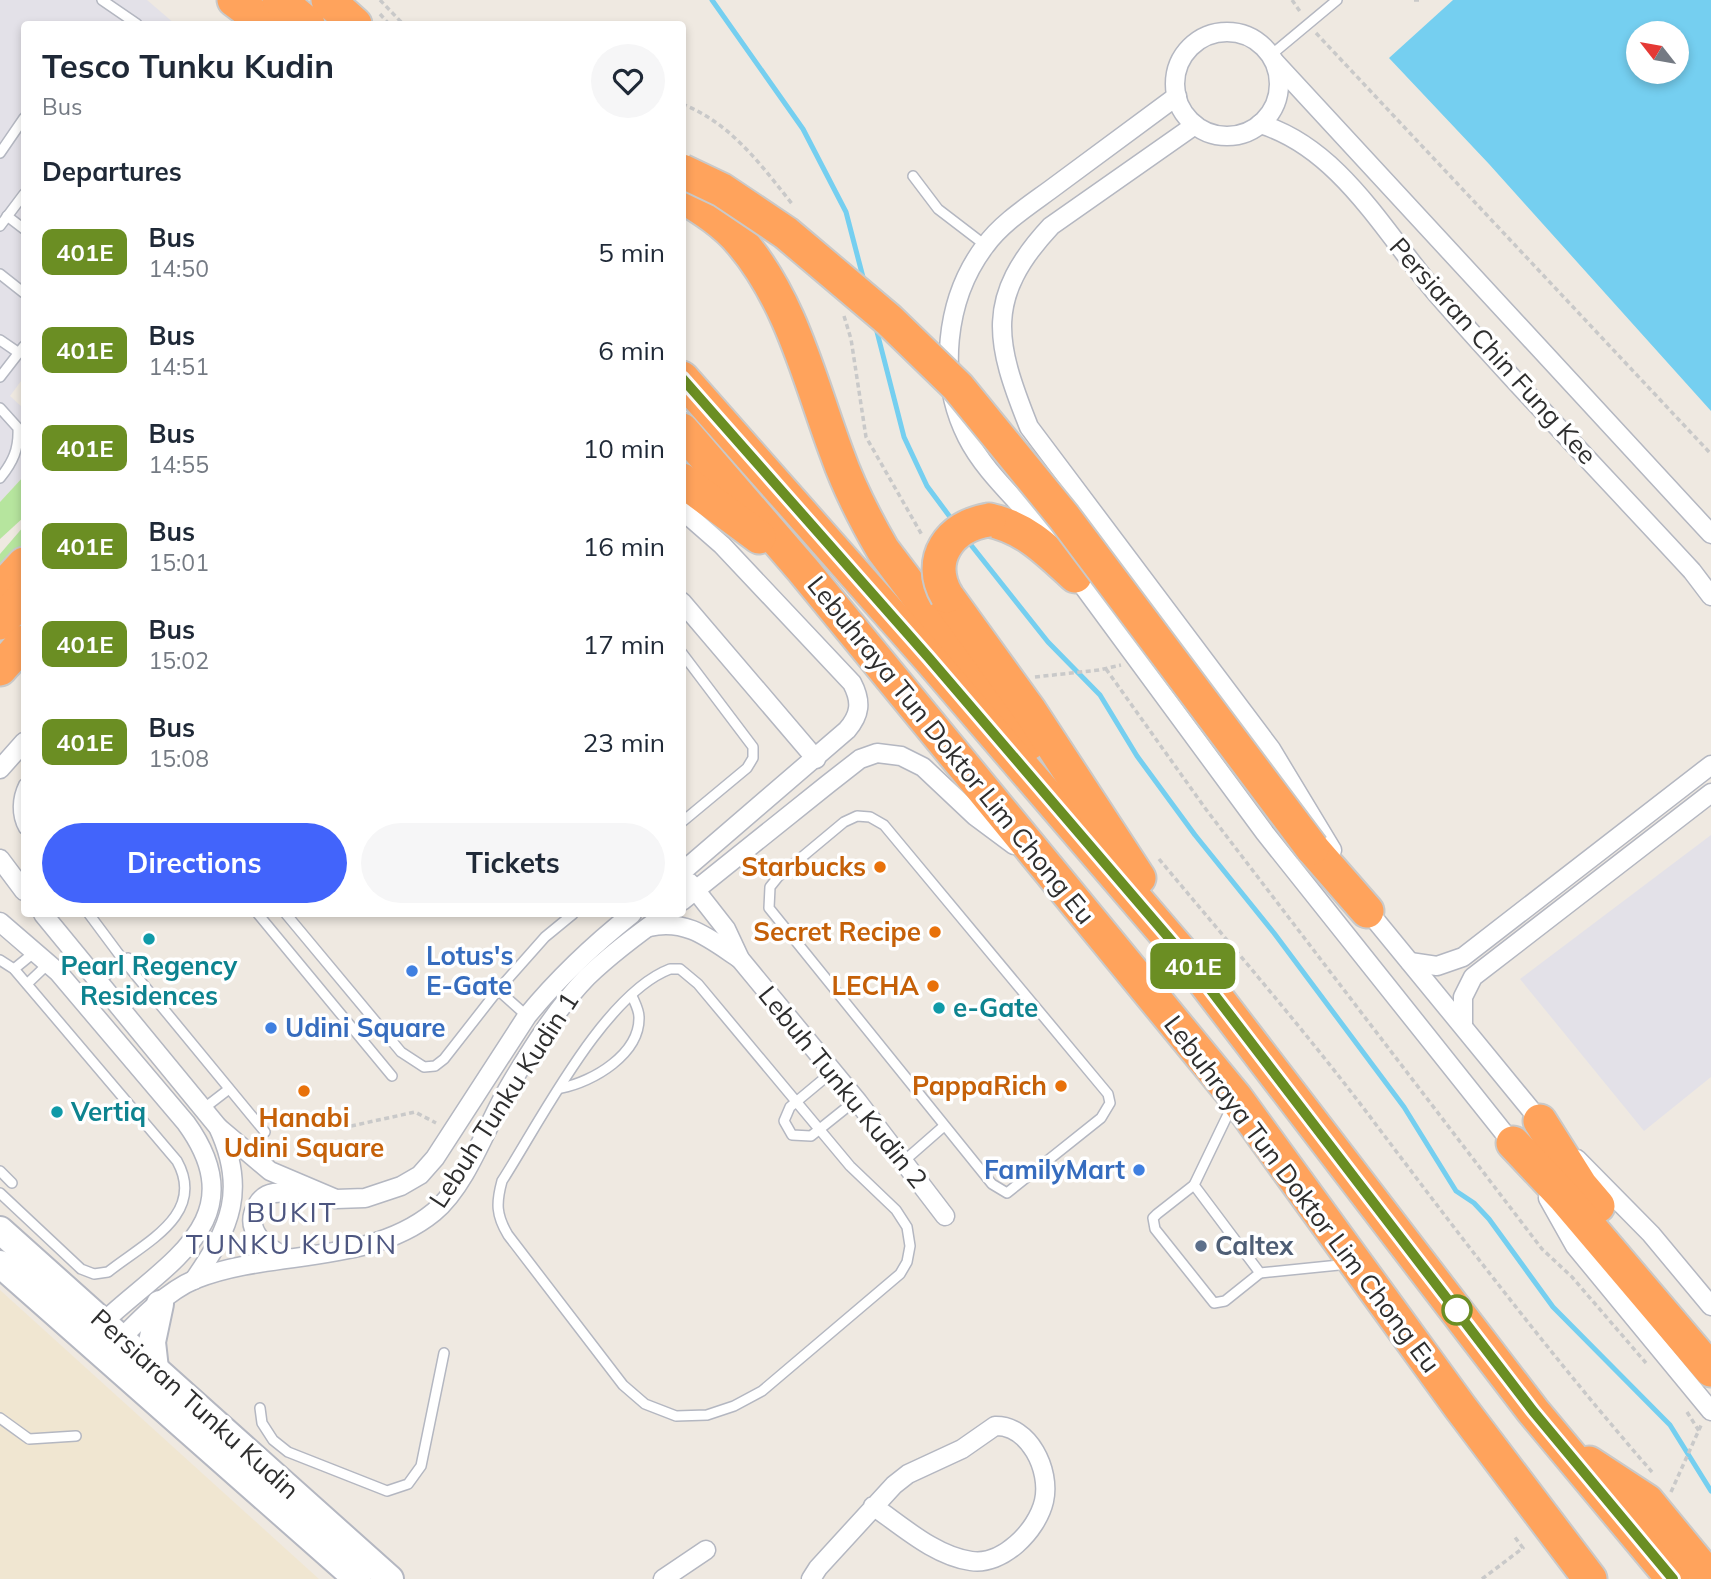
<!DOCTYPE html>
<html lang="en">
<head>
<meta charset="utf-8">
<style>
  :root { --surface:#fff; --page:#f6f6f7; --text:#1f2937; --muted:#747a83; --accent:#4264fb }
  body { margin:0; font-family:Mulish,sans-serif; background:var(--page); color:var(--text); height:100vh; display:flex; flex-direction:column; font-size:26px; white-space:nowrap }
  * { box-sizing:border-box; margin:0 }
  p { font-size:23px; color:var(--muted) }
  .icon { flex:none; width:38px; height:38px; fill:none; stroke:currentColor; stroke-width:2; stroke-linecap:round; stroke-linejoin:round }
  .map { position:relative; flex:1; overflow:hidden }
  .panel { position:absolute; left:21px; top:21px; width:665px; height:896px; display:flex; flex-direction:column; background:var(--surface); border-radius:7px; box-shadow:0 4px 10px #0003 }
  .panel>* { flex:none }
  .badge { padding:0 14px; border-radius:10px; font-size:24px; line-height:46px }
  .needle { width:46px; rotate:301deg }
  .buttons { position:absolute; left:1626px; top:21px; display:grid; gap:14px }
  .buttons a { display:grid; place-items:center; width:63px; height:63px; border-radius:50%; background:var(--surface); box-shadow:0 4px 10px #0003; font-size:35px }
  .map>.badge { position:absolute; translate:-50% -50%; box-shadow:0 0 0 4px #fff }
  h2 { padding:0 21px; font-size:26px; line-height:63px }
  .round { display:grid; place-items:center; flex:none; width:74px; height:74px; border-radius:37px; background:var(--page) }
  .headline { display:flex; align-items:center; justify-content:space-between; height:119px; padding:0 21px }
  h1 { font-size:33px; font-weight:700; line-height:52px }
  .action { display:flex; gap:14px; margin-top:auto; padding:14px 21px }
  .action a { flex:1; height:80px; border-radius:42px; background:var(--accent); color:#fff; font-size:28px; font-weight:700; line-height:80px; text-align:center }
  .action a+a { background:var(--page); color:var(--text) }
  ul { padding:0; list-style:none }
  li { display:flex; align-items:center; gap:21px; height:98px; padding:0 21px }
  li div { flex:1 }
  li b { display:block; font-size:26px }
  li em { font-style:normal }
  li .badge { min-width:77px; font-weight:700; text-align:center }
  .map>svg:first-child { display:block }
  .industrial { fill:#e3e1e8 }
  .education { fill:#f0e6d1 }
  .green { fill:#b6e59e }
  .water { fill:#75cff0; fill-rule:evenodd }
  .lines { fill:none; stroke-linecap:round; stroke-linejoin:round }
  .stream { stroke:#75cff0; stroke-width:5 }
  .lane-casing { stroke:#b4b7c1; stroke-width:12 }
  .street-casing { stroke:#b4b7c1; stroke-width:21 }
  .secondary-casing { stroke:#b4b7c1; stroke-width:30 }
  .highway-casing { stroke:#c9c9c9; stroke-width:37 }
  .path { stroke:#c9c9c9; stroke-width:3.5; stroke-dasharray:5 3.5; stroke-linecap:butt }
  .lane { stroke:#fff; stroke-width:9 }
  .street { stroke:#fff; stroke-width:18 }
  .secondary { stroke:#fff; stroke-width:26 }
  .highway { stroke:#ffa35c; stroke-width:33 }
  .highway-bridge-casing { stroke:#c9c9c9; stroke-width:37; stroke-linecap:butt }
  .highway-bridge { stroke:#ffa35c; stroke-width:33 }
  .line-casing { stroke:#fff; stroke-width:16 }
  .line { stroke:#6b8e23; stroke-width:10 }
  .food-dot { fill:#e8710a; stroke:#fff; stroke-width:2.5 }
  .culture-dot { fill:#0f9aa8; stroke:#fff; stroke-width:2.5 }
  .shop-dot { fill:#3f7fe0; stroke:#fff; stroke-width:2.5 }
  .service-dot { fill:#5c6f8a; stroke:#fff; stroke-width:2.5 }
  .stop-dot { fill:#fff; stroke:#6b8e23; stroke-width:3.5 }
  .labels { text-anchor:middle; stroke-width:7; stroke-linejoin:round; paint-order:stroke }
  .street-label { font-size:26px; fill:#2e2e2e; stroke:#fff }
  .food-label { font-size:26px; font-weight:bold; fill:#c56008; stroke:#fff; text-anchor:end }
  .shop-label { font-size:26px; font-weight:bold; fill:#366cbe; stroke:#fff; text-anchor:start }
  .culture-label { font-size:26px; font-weight:bold; fill:#0d838f; stroke:#fff; text-anchor:start }
  .service-label { font-size:26px; font-weight:bold; fill:#4e5e75; stroke:#fff; text-anchor:start }
  .neighbourhood-label { font-size:28px; letter-spacing:2px; fill:#4d5680; stroke:#fff }
</style>
</head>
<body>
<div class="map">
<svg width="1711" height="1579" viewBox="0 0 1711 1579">
  <rect width="100%" height="100%" fill="#efe9e1"/>
  <g class="industrial">
    <polygon points="0,0 147,0 175,24 24,24 24,377 10,396 24,409 24,476 0,502"/>
    <polygon points="1711,835 1711,1077 1644,1131 1520,979"/>
  </g>
  <polygon class="education" points="0,1290 319,1579 0,1579"/>
  <g class="green">
    <polygon points="24,476 24,517 0,539 0,502"/>
    <polygon points="24,526 24,543 0,570 0,554"/>
  </g>
  <path class="water" d="M1453,0H1711V411L1489,164L1389,58ZM1638,33H1676V72H1638Z"/>
  <g class="lines">
    <g class="stream">
      <polyline points="712,0 803,129 846,212 864,281"/>
      <polyline points="876,328 904,437 927,486 953,521"/>
      <polyline points="967,540 1048,642 1100,695 1137,756 1195,835 1274,933 1404,1107 1456,1191 1474,1203 1489,1219 1553,1307 1670,1425 1711,1491"/>
    </g>
    <g class="lane-casing">
      <g id="lane">
        <polyline points="102,0 137,24"/>
        <polyline points="1271,55 1337,0"/>
        <polyline points="0,153 24,118"/>
        <polyline points="913,176 938,209 985,245"/>
        <polyline points="7,216 24,229"/>
        <polyline points="0,226 24,194"/>
        <polyline points="0,274 24,293"/>
        <polyline points="0,340 19,353"/>
        <polyline points="0,377 24,346"/>
        <path d="M0,408L18,428C19,449 13,462 0,478"/>
        <polyline points="682,653 753,747 753,758 747,768 682,822"/>
        <path d="M24,784C17,798 16,815 24,829"/>
        <polygon points="857,816 870,817 884,825 1108,1094 1110,1103 1101,1118 1007,1193 992,1184 769,908 770,887 778,877 844,822"/>
        <polyline points="89,914 124,961 265,1132"/>
        <polyline points="258,914 392,1076"/>
        <polyline points="286,914 401,1052 424,1067 435,1066 444,1059 498,990 527,1016"/>
        <path d="M0,960L14,969L177,1161C207,1215 144,1243 108,1272L94,1274L81,1269L0,1193"/>
        <polyline points="14,969 36,951"/>
        <path d="M670,969H680L698,984L850,1166L896,1210L907,1227L910,1246L907,1262L900,1274L762,1391L734,1406L707,1415L676,1416L645,1404L623,1385L508,1235C496,1215 496,1203 502,1181C540,1122 604,994 670,969Z"/>
        <polyline points="99,981 128,958"/>
        <polyline points="27,984 49,963"/>
        <polyline points="498,990 545,937 573,914"/>
        <polyline points="832,1072 790,1107 784,1121 792,1135 811,1136 856,1100"/>
        <path d="M561,1088C593,1082 640,1054 639,1017C639,1010 635,1003 632,996"/>
        <polyline points="1232,1106 1194,1185 1260,1273 1349,1264"/>
        <polyline points="203,1109 229,1089"/>
        <polyline points="904,1161 944,1126"/>
        <polyline points="0,1171 12,1183"/>
        <polyline points="1194,1185 1157,1214 1153,1218 1155,1229 1214,1303 1225,1301 1260,1273"/>
        <polyline points="260,1408 262,1423 273,1440 288,1452 387,1491 408,1484 421,1466 444,1353"/>
        <polyline points="0,1418 29,1439 76,1436"/>
      </g>
    </g>
    <g class="street-casing">
      <g id="street">
        <circle cx="1227" cy="84" r="52"/>
        <polyline points="1275,62 1711,534"/>
        <path d="M1260,124C1340,148 1385,234 1437,294C1519,388 1607,479 1692,571L1711,596"/>
        <path d="M1195,125L1051,226C984,298 995,342 1029,427L1271,749L1332,850"/>
        <path d="M682,510L722,545L852,683C862,702 860,715 847,730L682,872"/>
        <path d="M1050,540C1024,505 986,475 967,437C937,378 945,299 985,246C1003,221 1033,203 1058,184C1097,155 1137,126 1177,96"/>
        <polyline points="1072,571 1265,833 1516,1148"/>
        <polyline points="682,602 816,759"/>
        <polyline points="0,769 24,742"/>
        <polyline points="0,859 24,891"/>
        <polyline points="690,883 726,929 740,959 858,1102 945,1216"/>
        <polyline points="682,901 828,784 860,759 877,753 901,756 923,767 975,816 1014,845"/>
        <polyline points="1363,905 1545,1127"/>
        <path d="M43,914L218,1127C247,1189 231,1227 194,1280"/>
        <path d="M0,922L58,972L186,1123C260,1225 157,1267 95,1330"/>
        <path d="M649,927C686,918 710,939 740,959"/>
        <polyline points="1410,962 1437,966 1463,957 1711,765"/>
        <polyline points="1463,1025 1463,997 1473,977 1711,793"/>
        <path d="M218,1127L270,1171L336,1199L365,1198L401,1186L420,1175L435,1158L527,1016C559,977 593,945 632,914"/>
        <polyline points="1577,1159 1651,1234 1711,1306"/>
        <polyline points="1548,1198 1575,1246 1711,1411"/>
        <path d="M288,1258C267,1248 242,1231 257,1205C261,1198 267,1194 274,1193C287,1191 301,1194 313,1196"/>
        <path d="M114,1346C136,1323 166,1291 196,1279C272,1249 368,1266 434,1212C467,1185 488,1122 510,1085C532,1048 557,1008 587,977C611,954 639,933 666,914"/>
        <polyline points="663,1579 706,1550"/>
        <path d="M811,1579L818,1568L894,1485L908,1474L962,1449L995,1426C1029,1425 1051,1470 1044,1501C1037,1531 1002,1566 971,1561C935,1556 902,1526 873,1506"/>
      </g>
    </g>
    <g class="secondary-casing">
      <g id="secondary">
        <polyline points="0,1230 390,1579"/>
        <polyline points="0,1264 357,1579"/>
        <polyline points="155,1369 152,1342 160,1304"/>
      </g>
    </g>
    <g class="highway-casing">
      <g id="highway">
        <polyline points="234,0 266,24"/>
        <polyline points="279,0 308,24"/>
        <polyline points="328,0 355,24"/>
        <path d="M682,196C703,209 725,223 741,242C792,302 810,382 837,454C849,488 865,519 883,550L1029,743"/>
        <polyline points="682,378 929,658 1187,959 1533,1411 1673,1579"/>
        <polyline points="682,430 803,570 1236,1098 1460,1407 1590,1579"/>
        <polyline points="682,480 759,537"/>
        <path d="M989,520C1025,527 1049,552 1075,576"/>
        <polyline points="0,590 24,564"/>
        <polyline points="947,596 1030,711 1139,878"/>
        <polyline points="0,623 24,596"/>
        <polyline points="0,669 24,642"/>
        <polyline points="1312,848 1367,911"/>
        <polyline points="1540,1121 1581,1186 1598,1206"/>
        <polyline points="1513,1143 1565,1198 1711,1370"/>
        <polyline points="1589,1463 1647,1501 1711,1579"/>
      </g>
    </g>
    <g class="path">
      <polyline points="380,0 403,24"/>
      <polyline points="1292,0 1301,13"/>
      <polyline points="1414,0 1422,0"/>
      <polyline points="380,14 389,24"/>
      <polyline points="1316,33 1711,454"/>
      <path d="M682,104C731,123 761,165 793,205"/>
      <polyline points="844,316 851,339 866,437 922,535"/>
      <polyline points="1106,669 1205,808 1542,1249 1572,1277 1646,1363"/>
      <polyline points="1035,677 1099,670 1121,665"/>
      <path d="M1159,859C1229,943 1302,1027 1368,1114C1460,1236 1552,1357 1652,1472"/>
      <polyline points="351,1126 415,1112 436,1123"/>
      <polyline points="1687,1412 1699,1431"/>
      <polyline points="1671,1492 1702,1423"/>
      <polyline points="1482,1579 1523,1548 1514,1536"/>
    </g>
    <use href="#lane" class="lane"/>
    <use href="#street" class="street"/>
    <use href="#secondary" class="secondary"/>
    <use href="#highway" class="highway"/>
    <g class="highway-bridge-casing">
      <g id="highway-bridge">
        <polyline points="682,171 722,190 786,233 889,320 958,387 1064,517 1312,848"/>
        <path d="M947,596C926,560 949,526 989,520"/>
      </g>
    </g>
    <use href="#highway-bridge" class="highway-bridge"/>
  </g>
  <g class="lines">
    <g class="line-casing">
      <polyline id="line" points="682,378 929,658 1187,959 1533,1411 1673,1579"/>
    </g>
    <use href="#line" class="line"/>
  </g>
  <g class="food-dot">
    <circle cx="880" cy="867" r="7"/>
    <circle cx="935" cy="932" r="7"/>
    <circle cx="933" cy="986" r="7"/>
    <circle cx="1061" cy="1086" r="7"/>
    <circle cx="304" cy="1091" r="7"/>
  </g>
  <g class="culture-dot">
    <circle cx="149" cy="939" r="7"/>
    <circle cx="939" cy="1008" r="7"/>
    <circle cx="57" cy="1112" r="7"/>
  </g>
  <g class="shop-dot">
    <circle cx="412" cy="971" r="7"/>
    <circle cx="271" cy="1028" r="7"/>
    <circle cx="1139" cy="1170" r="7"/>
  </g>
  <circle class="service-dot" cx="1201" cy="1246" r="7"/>
  <circle class="stop-dot" cx="1457" cy="1310" r="14"/>
  <g class="labels">
    <g class="street-label">
      <text transform="translate(1493 351) rotate(48)" y="9">Persiaran Chin Fung Kee</text>
      <text transform="translate(951 750) rotate(51)" y="9">Lebuhraya Tun Doktor Lim Chong Eu</text>
      <text transform="translate(843 1087) rotate(51)" y="9">Lebuh Tunku Kudin 2</text>
      <text transform="translate(504 1100) rotate(-57)" y="9">Lebuh Tunku Kudin 1</text>
      <text transform="translate(1302 1194) rotate(53)" y="9">Lebuhraya Tun Doktor Lim Chong Eu</text>
      <text transform="translate(195 1404) rotate(42)" y="9">Persiaran Tunku Kudin</text>
    </g>
    <g class="food-label">
      <text x="866" y="876">Starbucks</text>
      <text x="921" y="941">Secret Recipe</text>
      <text x="919" y="995">LECHA</text>
      <text x="1047" y="1095">PappaRich</text>
      <text x="304" y="1127" text-anchor="middle">Hanabi<tspan x="304" dy="30">Udini Square</tspan></text>
    </g>
    <g class="shop-label">
      <text x="426" y="965">Lotus's<tspan x="426" dy="30">E-Gate</tspan></text>
      <text x="285" y="1037">Udini Square</text>
      <text x="1125" y="1179" text-anchor="end">FamilyMart</text>
    </g>
    <g class="culture-label">
      <text x="149" y="975" text-anchor="middle">Pearl Regency<tspan x="149" dy="30">Residences</tspan></text>
      <text x="953" y="1017">e-Gate</text>
      <text x="71" y="1121">Vertiq</text>
    </g>
    <g class="service-label">
      <text x="1215" y="1255">Caltex</text>
    </g>
    <g class="neighbourhood-label">
      <text x="292" y="1222">BUKIT<tspan x="292" dy="32">TUNKU KUDIN</tspan></text>
    </g>
  </g>
</svg>
<div class="buttons">
<a><svg class="needle" viewBox="-14 -14 28 28"><path d="M0-13l5 13h-10z" fill="#e53935"/><path d="M0 13l5-13h-10z" fill="#747a83"/></svg></a>
</div>
<b class="badge" style="left:1193px;top:966px;background:#6b8e23;color:#fff">401E</b>
<section class="panel">
<div class="headline"><div><h1>Tesco Tunku Kudin</h1><p>Bus</p></div><a class="round"><svg class="icon" aria-label="heart" viewBox="0 0 24 24"><path d="M12 20l-8-8c-3-5 5-10 8-4 3-6 11-1 8 4z"/></svg></a></div>
<h2>Departures</h2>
<ul>
<li><span class="badge" style="background:#6b8e23;color:#fff">401E</span><div><b>Bus</b><p>14:50</p></div><em>5 min</em></li>
<li><span class="badge" style="background:#6b8e23;color:#fff">401E</span><div><b>Bus</b><p>14:51</p></div><em>6 min</em></li>
<li><span class="badge" style="background:#6b8e23;color:#fff">401E</span><div><b>Bus</b><p>14:55</p></div><em>10 min</em></li>
<li><span class="badge" style="background:#6b8e23;color:#fff">401E</span><div><b>Bus</b><p>15:01</p></div><em>16 min</em></li>
<li><span class="badge" style="background:#6b8e23;color:#fff">401E</span><div><b>Bus</b><p>15:02</p></div><em>17 min</em></li>
<li><span class="badge" style="background:#6b8e23;color:#fff">401E</span><div><b>Bus</b><p>15:08</p></div><em>23 min</em></li>
</ul>
<div class="action"><a>Directions</a><a>Tickets</a></div>
</section>
</div>
</body>
</html>
